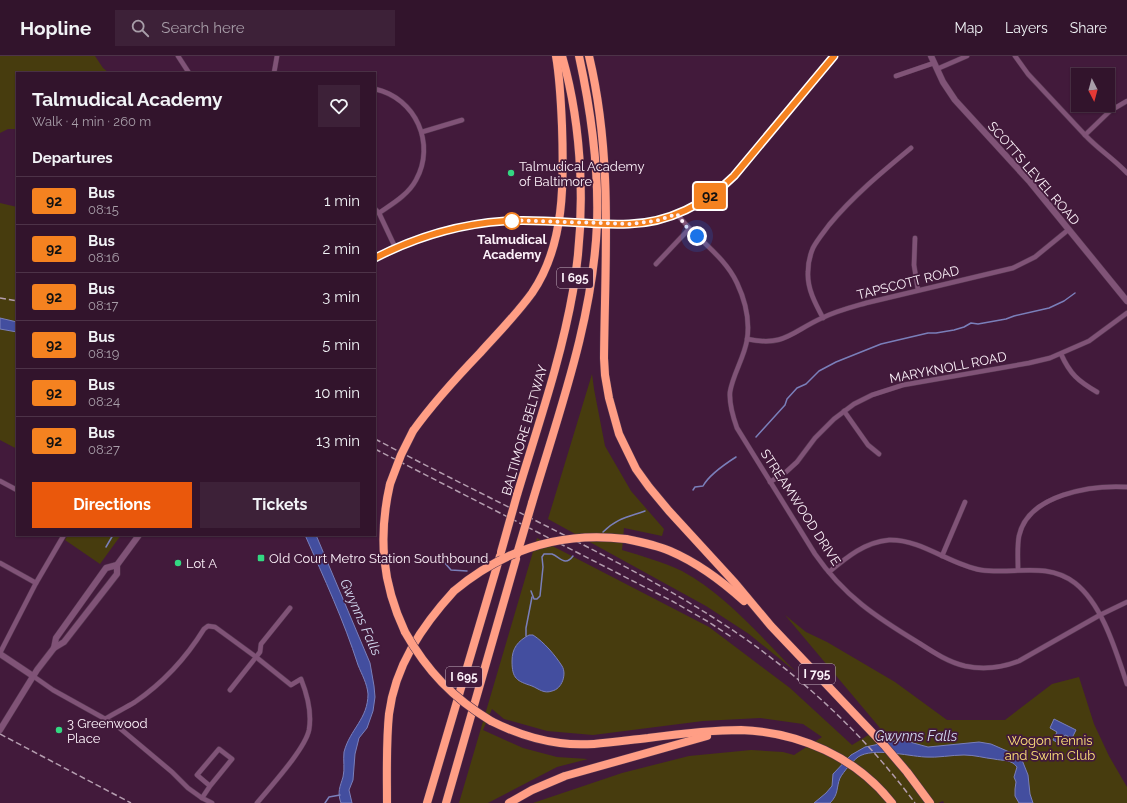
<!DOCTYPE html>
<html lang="en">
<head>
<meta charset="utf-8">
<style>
  :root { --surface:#32142c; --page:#3d2138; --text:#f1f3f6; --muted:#a89ea9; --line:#4d3348; --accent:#ea580c }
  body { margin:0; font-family:Raleway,sans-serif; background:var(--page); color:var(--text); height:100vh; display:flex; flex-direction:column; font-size:15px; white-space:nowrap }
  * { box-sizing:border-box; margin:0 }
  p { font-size:13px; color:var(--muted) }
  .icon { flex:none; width:22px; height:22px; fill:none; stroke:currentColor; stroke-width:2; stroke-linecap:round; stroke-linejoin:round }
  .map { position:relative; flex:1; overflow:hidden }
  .side { position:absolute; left:16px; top:16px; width:360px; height:464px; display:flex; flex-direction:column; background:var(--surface); border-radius:0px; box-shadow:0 1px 3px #0004,0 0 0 1px var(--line) }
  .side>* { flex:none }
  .badge { padding:0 8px; border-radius:3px; font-size:14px; line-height:26px }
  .needle { width:26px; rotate:174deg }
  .fabs { position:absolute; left:1071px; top:12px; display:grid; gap:8px }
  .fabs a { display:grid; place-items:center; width:44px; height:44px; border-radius:0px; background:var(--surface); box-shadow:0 1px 3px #0004,0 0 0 1px var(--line); font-size:20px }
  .you { position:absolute; width:20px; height:20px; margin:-10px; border:3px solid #fff; border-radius:50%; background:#1a73e8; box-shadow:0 0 0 6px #1a73e833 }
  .map>.badge { position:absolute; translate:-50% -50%; box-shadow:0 0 0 2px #fff }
  h2 { padding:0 16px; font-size:15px; line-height:36px }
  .round { display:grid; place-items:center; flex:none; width:42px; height:42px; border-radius:0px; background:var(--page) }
  .head { display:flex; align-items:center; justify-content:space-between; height:68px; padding:0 16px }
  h1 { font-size:19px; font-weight:700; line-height:30px }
  .button { display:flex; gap:8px; margin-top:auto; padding:8px 16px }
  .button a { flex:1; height:46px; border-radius:0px; background:var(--accent); color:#fff; font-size:16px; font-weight:700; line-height:46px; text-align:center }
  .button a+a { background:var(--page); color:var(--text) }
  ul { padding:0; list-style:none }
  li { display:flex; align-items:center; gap:12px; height:48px; padding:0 16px; border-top:1px solid var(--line) }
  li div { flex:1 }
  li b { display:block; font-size:15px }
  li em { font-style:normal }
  li .badge { min-width:44px; font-weight:700; text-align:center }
  header { display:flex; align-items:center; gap:24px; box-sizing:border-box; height:56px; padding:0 20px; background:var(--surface); border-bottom:1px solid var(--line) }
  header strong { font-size:19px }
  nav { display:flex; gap:22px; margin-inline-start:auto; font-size:14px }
  .search { width:280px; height:36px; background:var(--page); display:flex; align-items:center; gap:10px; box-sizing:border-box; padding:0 14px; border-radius:0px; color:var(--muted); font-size:15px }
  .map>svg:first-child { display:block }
  .green { fill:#473c0e }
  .water { fill:#434e9f; stroke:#7a7fba }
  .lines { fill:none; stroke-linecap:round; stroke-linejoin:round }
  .stream { stroke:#7a7fba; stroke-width:1.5 }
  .street-casing { stroke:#563751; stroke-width:5.5 }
  .secondary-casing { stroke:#563751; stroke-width:7 }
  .highway-casing { stroke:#563751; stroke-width:9 }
  .street { stroke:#805377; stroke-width:4.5 }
  .secondary { stroke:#805377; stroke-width:6 }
  .highway { stroke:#ff9e85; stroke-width:8 }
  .rail { stroke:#b49daf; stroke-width:1.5; stroke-dasharray:6 3; stroke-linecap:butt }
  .secondary-bridge-casing { stroke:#563751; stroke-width:7; stroke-linecap:butt }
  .highway-bridge-casing { stroke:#563751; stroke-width:9; stroke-linecap:butt }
  .secondary-bridge { stroke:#805377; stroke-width:6 }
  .highway-bridge { stroke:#ff9e85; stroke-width:8 }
  .line-casing { stroke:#fff; stroke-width:9 }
  .line { stroke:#f58220; stroke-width:6 }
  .walk { stroke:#fcf1f9; stroke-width:4; stroke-dasharray:0 7.2 }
  .poi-dot { fill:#33d882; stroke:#421a3b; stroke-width:1.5 }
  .stop-dot { fill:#fff; stroke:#f58220; stroke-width:2 }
  .labels { text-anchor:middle; stroke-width:3.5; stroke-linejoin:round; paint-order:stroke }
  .shield { fill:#421a3b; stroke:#c4b0c0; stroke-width:1 }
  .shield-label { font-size:12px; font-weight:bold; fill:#fcf1f9 }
  .poi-label { font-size:13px; fill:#fcf1f9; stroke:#421a3b; text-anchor:start }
  .street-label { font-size:13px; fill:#fcf1f9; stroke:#421a3b }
  .stop-label { font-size:13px; font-weight:bold; fill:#fcf1f9; stroke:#421a3b }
  .park-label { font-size:13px; fill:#fee279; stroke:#421a3b }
  .water-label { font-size:14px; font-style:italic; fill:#d2d8ef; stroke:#421a3b }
</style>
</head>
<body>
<header>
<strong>Hopline</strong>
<div class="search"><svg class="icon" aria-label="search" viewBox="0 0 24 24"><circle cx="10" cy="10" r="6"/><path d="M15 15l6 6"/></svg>Search here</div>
<nav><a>Map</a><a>Layers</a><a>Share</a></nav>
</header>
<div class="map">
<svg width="1127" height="747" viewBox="0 0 1127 747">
  <rect width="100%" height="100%" fill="#421a3b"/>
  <g class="green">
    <polygon points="0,0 95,0 103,12 109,17 17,17 17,73 8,73 0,77"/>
    <polygon points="0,147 17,151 17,393 0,384"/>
    <path d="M592,318L594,333L605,390L631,435L664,473L662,480L624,472L622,494C642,500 663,506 682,515C725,538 762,582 796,616L749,578L706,550L548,463Z"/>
    <polygon points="68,479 121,479 100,508 65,484"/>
    <polygon points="537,482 709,571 790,632 852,689 880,672 785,559 806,576 827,586 895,626 947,664 1005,664 1052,628 1079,621 1094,668 1109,700 1127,731 1127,747 944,747 943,745 938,747 533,747 622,717 689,700 751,694 783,696 794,699 822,681 803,668 760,662 703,665 593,679 547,675 504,663 492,653 483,674 523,692 557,701 588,703 557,711 488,747 459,747"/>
  </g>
  <g class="water">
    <polygon points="0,262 17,266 17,276 0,273"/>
    <path d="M305,479H316L370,607L374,630L375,641L373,655L367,672L359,682L355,698L353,724L349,734L352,747H341C337,736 340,731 343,721C345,713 343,704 344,696C350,673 368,663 368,638C367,627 362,619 358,609C344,565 324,522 305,479Z"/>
    <path d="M529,579H533C544,586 555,599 562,610C567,618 562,633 552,635C544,638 539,633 532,630C517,625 512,623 512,605C512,592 518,585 529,579Z"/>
    <polygon points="1054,663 1076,674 1072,682 1065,679 1060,688 1053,684 1057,676 1050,672"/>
    <path d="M894,685H906L928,691L979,686L991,688L1014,698L1022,704L1028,719L1030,738L1033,747H1019L1015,740V733L1016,726L1014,721L1017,711C1011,703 1003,705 994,703C984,702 975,699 964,699C951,699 938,702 925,701C907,700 873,691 858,701C852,706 844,715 840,722C836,732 839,738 830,747H814L826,737L832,730L833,718L851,699L865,691Z"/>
  </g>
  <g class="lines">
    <g class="stream">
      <polyline points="756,381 785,349 787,343 797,332 806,328 819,315 836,306 881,288 928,277 936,277 954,274 964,271 971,267 978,268 1006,263 1014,260 1049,252 1064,245 1075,237"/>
      <path d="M693,434L695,431L703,430C709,419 725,408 736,401"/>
      <path d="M603,476C617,462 628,461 645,455"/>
      <polyline points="106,491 113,479"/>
      <polyline points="416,503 423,505 444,506 451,514 467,515"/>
      <path d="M531,535L534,543H537L540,540L543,511L542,501L544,498C545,498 551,498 552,498C560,501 565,511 573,500"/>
      <polyline points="526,580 526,572 532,541"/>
      <polyline points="325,747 329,741 340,739"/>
    </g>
    <g class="street-casing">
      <g id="street">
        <polyline points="178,0 189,17"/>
        <path d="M1015,0L1028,18L1085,79C1098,93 1114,103 1127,117"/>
        <polyline points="937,13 967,0"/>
        <polyline points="274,17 277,0"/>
        <polyline points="896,20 934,7"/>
        <path d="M375,33C416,42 436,88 416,124C408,139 392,148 379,157"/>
        <polyline points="422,76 462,64"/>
        <polyline points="1085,79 1110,55 1127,45"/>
        <polyline points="375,153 379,157 395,191"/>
        <path d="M677,158C695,182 724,199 737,227C745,244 750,265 747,284C744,302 733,318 730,336C729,349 733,361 737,372L815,498C844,540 876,561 919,587C933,596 948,606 965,610C984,614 1001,612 1019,605L1100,559L1127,546"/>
        <polyline points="915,182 914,209 918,234"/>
        <polyline points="656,208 689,173"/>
        <path d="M823,262C815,247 807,232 808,216C808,208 810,199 813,192C817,184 824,176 829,169C853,140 882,116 911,92"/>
        <path d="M747,283C785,291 791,276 822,262C836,255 852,251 866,247L1013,212L1035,201L1068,174"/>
        <path d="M1061,298C1070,318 1078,325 1097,336"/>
        <polyline points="844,355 868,389 879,398"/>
        <polyline points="0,425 17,434"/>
        <polyline points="770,426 786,416 797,406 815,382 834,363 854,348 872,339 903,329 1029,307 1050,302 1089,285 1127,257"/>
        <polyline points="942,500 965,446"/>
        <polyline points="0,507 36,527"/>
        <path d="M1018,514C1018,503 1017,490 1019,480C1028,438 1092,429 1127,431"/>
        <path d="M829,516C847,501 865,486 889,484C922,483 950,509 981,514C1013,519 1046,505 1075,527C1103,549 1116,596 1127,628"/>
        <polyline points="0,597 36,527 64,479"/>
        <polyline points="33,620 53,634 116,669 172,716 188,732 202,742 212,747"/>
        <polyline points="230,634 260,596 261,588 290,552"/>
        <path d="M105,663C115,657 125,652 135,646C163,627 186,602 204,573L208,570L215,571L256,601L291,629L301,623C307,638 312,657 309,674C305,693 271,730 257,747"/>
        <polyline points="202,742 210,730 232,703 219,693 197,719 210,730"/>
      </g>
    </g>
    <g class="secondary-casing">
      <g id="secondary">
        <polyline points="931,0 943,26 955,44 1030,126 1127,245"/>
        <path d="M622,168C671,168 712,144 744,109L834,0"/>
        <path d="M375,202C416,181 461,166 507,165C521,164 534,165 547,165"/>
        <polyline points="54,592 64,586 117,518 117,509 139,479"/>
        <polyline points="0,598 33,620"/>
        <polyline points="0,674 37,614 54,592 56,582 106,512 117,509"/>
      </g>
    </g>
    <g class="highway-casing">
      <g id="highway">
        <path d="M589,0C613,100 605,200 604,302L605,319L609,342L619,378L636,413L649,431L669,455L735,527L771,570L884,689L907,716L930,747"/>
        <path d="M413,375C433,347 456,322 480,297C498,277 516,259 532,237C565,189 564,126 562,70C561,46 560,23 556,0"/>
        <path d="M390,428C378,481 382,527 405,576"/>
        <path d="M517,439C537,372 561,304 573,235C586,160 583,73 562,0"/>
        <path d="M532,447C559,356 593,264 597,168C599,111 591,55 579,0"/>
        <path d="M626,483C641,486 656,489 670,495C698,507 722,525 744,545"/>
        <path d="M491,665C513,676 536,684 560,687C589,691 619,685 648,682C678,678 710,674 741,674C799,676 856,701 892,747"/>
        <path d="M387,747C387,718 386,687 389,658C395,610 422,570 454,535"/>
        <polyline points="427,747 500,500"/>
        <polyline points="446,747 516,503"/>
        <polyline points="509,747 532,734 565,720 707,680"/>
      </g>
    </g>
    <use href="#street" class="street"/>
    <use href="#secondary" class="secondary"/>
    <use href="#highway" class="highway"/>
    <g class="rail">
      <polyline points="0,242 17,245"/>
      <path d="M375,383C440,417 505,449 570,482C640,518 711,555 774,604C827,645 875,693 915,747"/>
      <polyline points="375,393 672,545 707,565 733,582"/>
      <polyline points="0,678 131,747"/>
    </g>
    <g class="secondary-bridge-casing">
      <polyline id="secondary-bridge" points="547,165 622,168"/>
    </g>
    <g class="highway-bridge-casing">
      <g id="highway-bridge">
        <polyline points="390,428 401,399 413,375"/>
        <polyline points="501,496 517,439"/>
        <polyline points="517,498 532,447"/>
        <path d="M454,535C503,494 561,475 626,483"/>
        <path d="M405,576C427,615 453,642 491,665"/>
      </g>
    </g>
    <use href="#secondary-bridge" class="secondary-bridge"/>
    <use href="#highway-bridge" class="highway-bridge"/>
  </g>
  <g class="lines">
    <g class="line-casing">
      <path id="line" d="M375,202C416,181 459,168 505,165C546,162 588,170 629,168C668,167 706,148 734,120L834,0"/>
    </g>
    <use href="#line" class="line"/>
    <polyline class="walk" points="512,165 506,164 629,168 656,165 677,158 688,173 697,180"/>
  </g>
  <g class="poi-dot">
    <circle cx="511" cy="117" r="4"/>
    <rect x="257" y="498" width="8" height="8" rx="2"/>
    <circle cx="178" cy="507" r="4"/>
    <circle cx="59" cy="674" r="4"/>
  </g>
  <circle class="stop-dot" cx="512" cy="165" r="8"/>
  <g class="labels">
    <g class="shield">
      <rect x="557" y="212" width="36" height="20" rx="3"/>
      <rect x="799" y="608" width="36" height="20" rx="3"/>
      <rect x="446" y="611" width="36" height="20" rx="3"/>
    </g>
    <g class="shield-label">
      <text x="575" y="226">I 695</text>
      <text x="817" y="622">I 795</text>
      <text x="464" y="625">I 695</text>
    </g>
    <g class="poi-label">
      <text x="519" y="115">Talmudical Academy<tspan x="519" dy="15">of Baltimore</tspan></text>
      <text x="269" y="507">Old Court Metro Station Southbound</text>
      <text x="186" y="512">Lot A</text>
      <text x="67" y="672">3 Greenwood<tspan x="67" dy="15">Place</tspan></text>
    </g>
    <g class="street-label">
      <text transform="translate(1034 117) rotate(49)" y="5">SCOTTS LEVEL ROAD</text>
      <text transform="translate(908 226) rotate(-14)" y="5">TAPSCOTT ROAD</text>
      <text transform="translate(948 311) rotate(-11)" y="5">MARYKNOLL ROAD</text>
      <text transform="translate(524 374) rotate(-74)" y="5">BALTIMORE BELTWAY</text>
      <text transform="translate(801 451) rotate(57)" y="5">STREAMWOOD DRIVE</text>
    </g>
    <g class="stop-label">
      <text x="512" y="188">Talmudical<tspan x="512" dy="15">Academy</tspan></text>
    </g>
    <g class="park-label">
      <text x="1050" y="689">Wogon Tennis<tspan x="1050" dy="15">and Swim Club</tspan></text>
    </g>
    <g class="water-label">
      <text transform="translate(361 561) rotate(66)" y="5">Gwynns Falls</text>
      <text x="916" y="685">Gwynns Falls</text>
    </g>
  </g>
</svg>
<div class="fabs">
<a><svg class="needle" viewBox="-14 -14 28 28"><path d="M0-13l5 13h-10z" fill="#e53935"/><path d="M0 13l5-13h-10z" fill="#a89ea9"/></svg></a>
</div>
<div class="you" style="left:697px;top:180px"></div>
<b class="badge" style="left:710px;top:140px;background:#f58220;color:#111">92</b>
<section class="side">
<div class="head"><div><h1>Talmudical Academy</h1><p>Walk · 4 min · 260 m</p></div><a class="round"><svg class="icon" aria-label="heart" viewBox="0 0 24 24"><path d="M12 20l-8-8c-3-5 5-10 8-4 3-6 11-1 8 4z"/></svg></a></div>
<h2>Departures</h2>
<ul>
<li><span class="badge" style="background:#f58220;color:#111">92</span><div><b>Bus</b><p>08:15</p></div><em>1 min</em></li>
<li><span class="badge" style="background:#f58220;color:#111">92</span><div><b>Bus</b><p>08:16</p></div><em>2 min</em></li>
<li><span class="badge" style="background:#f58220;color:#111">92</span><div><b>Bus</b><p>08:17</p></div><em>3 min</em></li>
<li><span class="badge" style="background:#f58220;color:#111">92</span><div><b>Bus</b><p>08:19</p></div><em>5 min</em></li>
<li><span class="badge" style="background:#f58220;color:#111">92</span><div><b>Bus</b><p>08:24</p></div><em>10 min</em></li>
<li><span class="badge" style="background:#f58220;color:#111">92</span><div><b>Bus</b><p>08:27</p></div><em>13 min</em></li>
</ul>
<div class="button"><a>Directions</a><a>Tickets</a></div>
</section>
</div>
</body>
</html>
